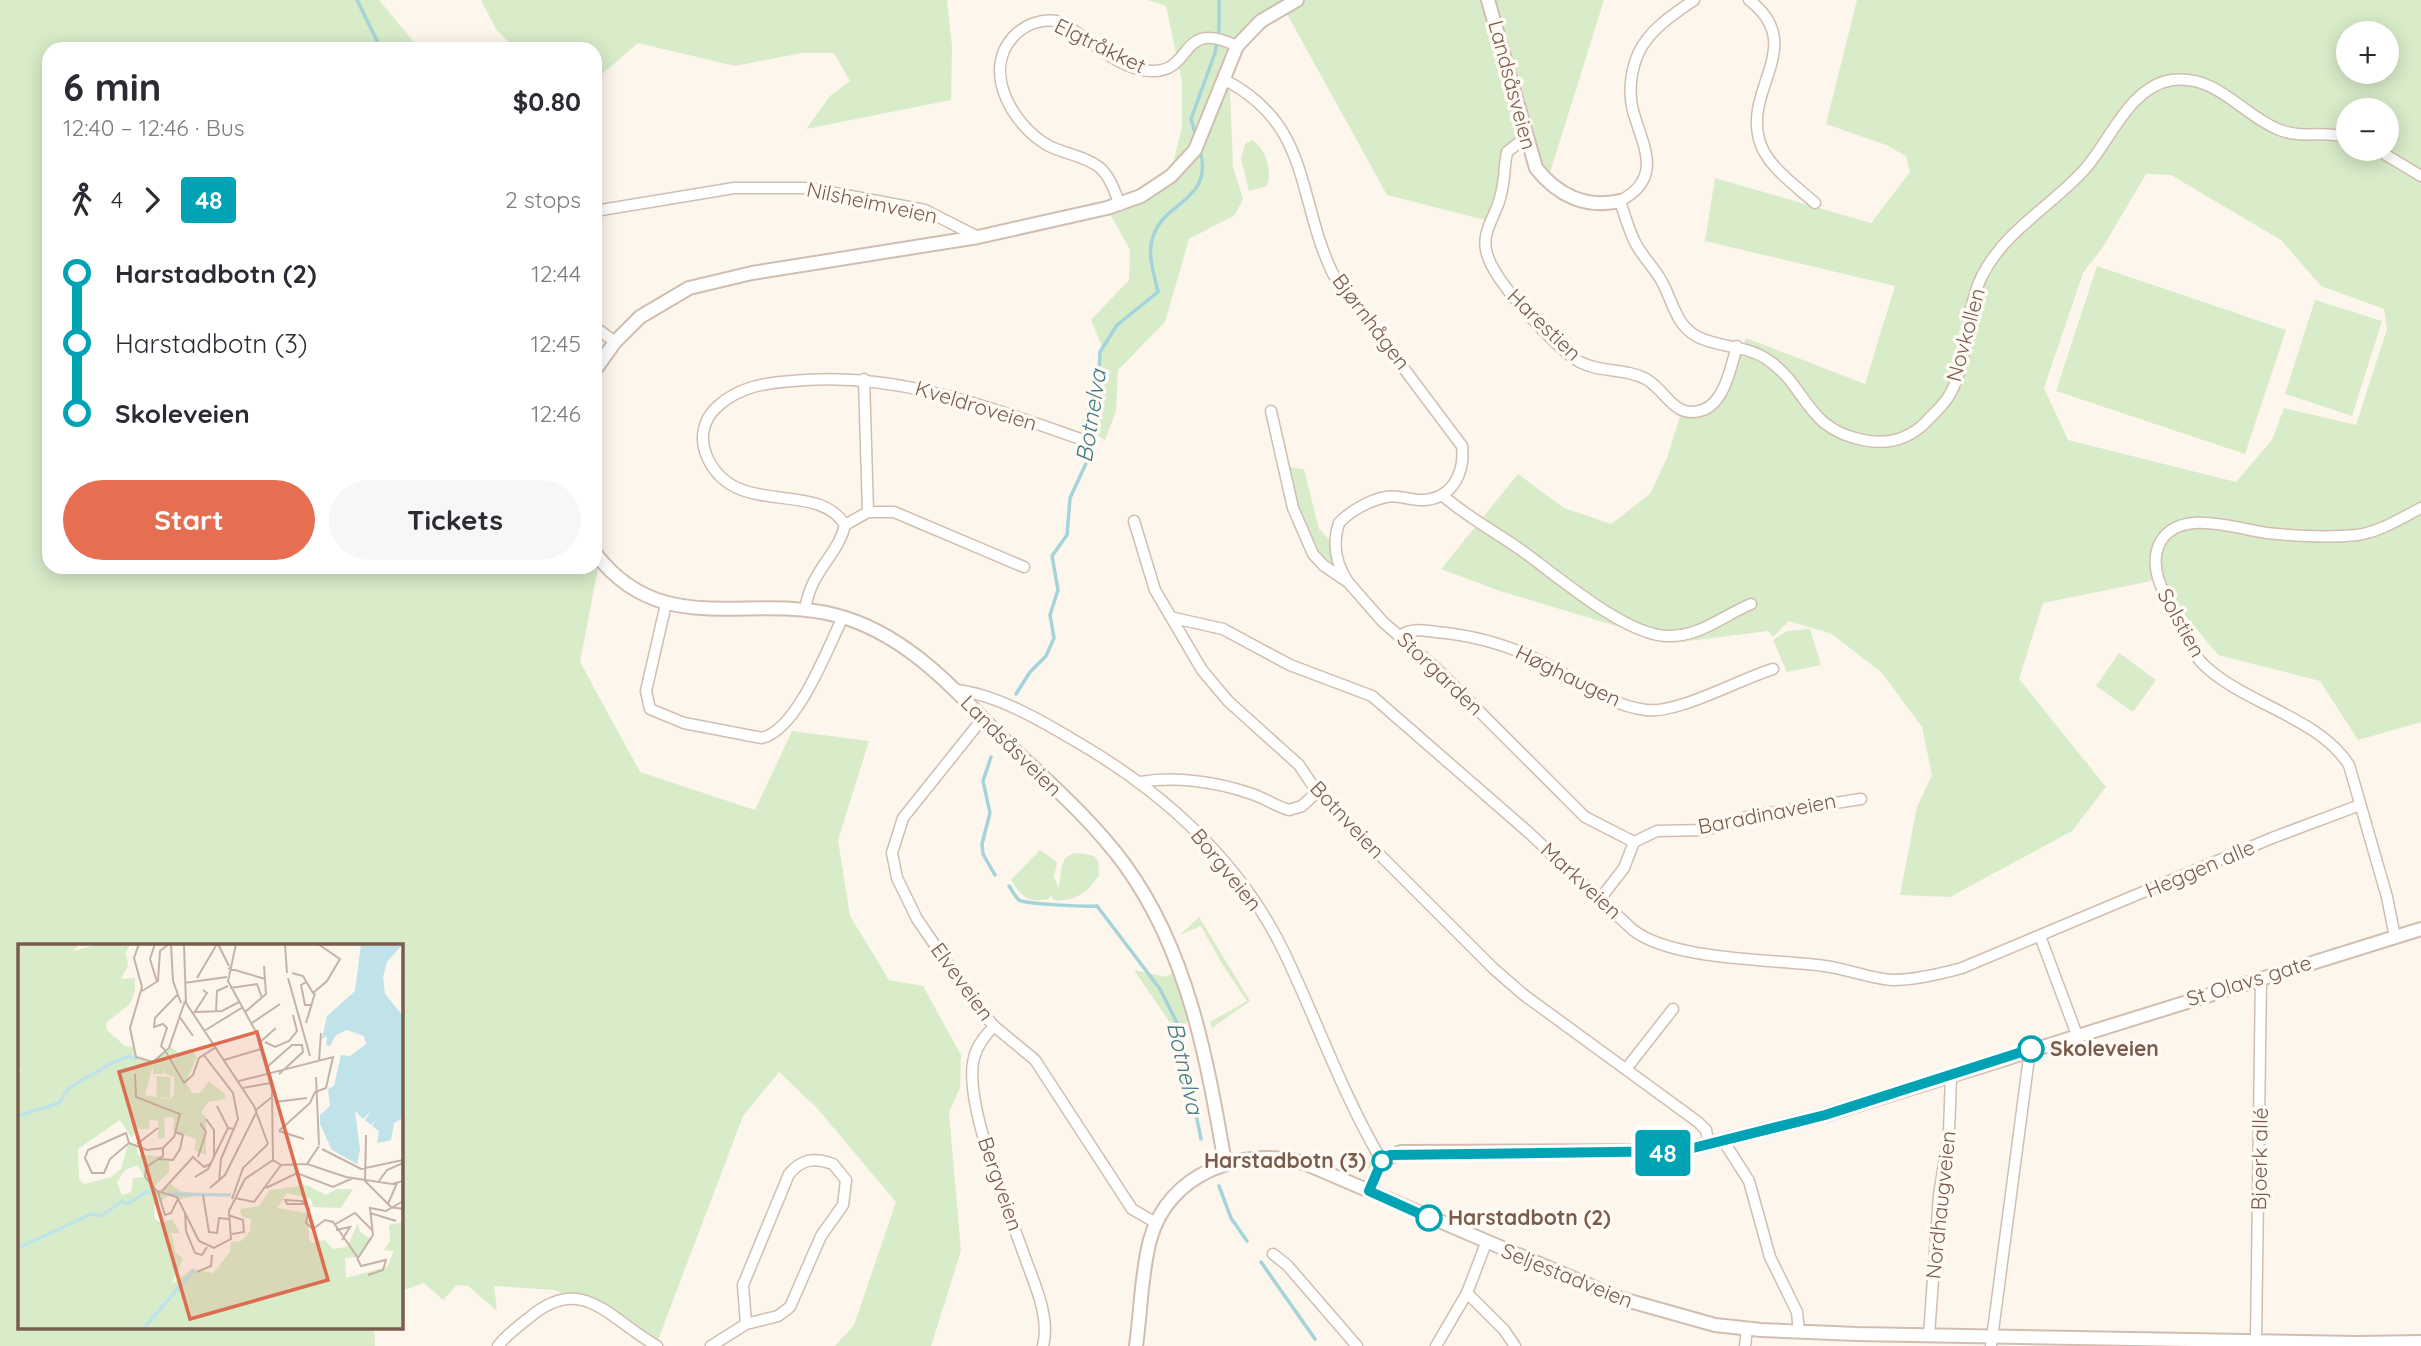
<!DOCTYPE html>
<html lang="en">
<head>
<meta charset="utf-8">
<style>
  :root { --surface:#fff; --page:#f7f7f7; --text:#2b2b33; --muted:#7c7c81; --accent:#e76f51 }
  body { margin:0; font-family:Quicksand,sans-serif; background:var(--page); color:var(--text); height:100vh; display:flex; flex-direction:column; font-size:26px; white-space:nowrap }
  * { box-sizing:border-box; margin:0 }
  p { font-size:23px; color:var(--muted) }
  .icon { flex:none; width:38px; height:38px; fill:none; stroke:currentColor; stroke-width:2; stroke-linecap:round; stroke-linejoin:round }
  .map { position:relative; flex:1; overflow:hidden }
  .sheet { position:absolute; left:42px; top:42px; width:560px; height:532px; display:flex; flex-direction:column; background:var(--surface); border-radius:21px; box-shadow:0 4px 18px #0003 }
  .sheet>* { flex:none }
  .badge { padding:0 14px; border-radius:5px; font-size:24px; line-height:46px }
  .controls { position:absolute; left:2336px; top:21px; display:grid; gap:14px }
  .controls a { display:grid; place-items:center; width:63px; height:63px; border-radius:50%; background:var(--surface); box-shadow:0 4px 18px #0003; font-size:35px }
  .map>.badge { position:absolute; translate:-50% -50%; box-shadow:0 0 0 4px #fff }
  .legs { display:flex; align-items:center; gap:10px; height:77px; padding:0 21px; font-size:23px }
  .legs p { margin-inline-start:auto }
  .head { display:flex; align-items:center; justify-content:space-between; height:119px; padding:0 21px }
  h1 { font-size:38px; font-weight:700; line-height:52px }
  .cta { display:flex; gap:14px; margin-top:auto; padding:14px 21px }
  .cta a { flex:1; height:80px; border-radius:42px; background:var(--accent); color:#fff; font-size:28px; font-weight:700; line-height:80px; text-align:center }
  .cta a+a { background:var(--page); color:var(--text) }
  ul { padding:0 21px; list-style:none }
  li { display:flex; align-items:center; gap:24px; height:70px; font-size:26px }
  li i { display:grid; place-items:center; width:10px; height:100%; margin:0 9px; background:currentColor }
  li i::after { content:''; width:18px; height:18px; margin:-9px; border:5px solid; border-radius:50%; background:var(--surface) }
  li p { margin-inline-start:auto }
  li:first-child i { background:linear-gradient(#0000 50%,currentColor 0) }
  li:last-child i { background:linear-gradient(currentColor 50%,#0000 0) }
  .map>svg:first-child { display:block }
  .green { fill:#d8ecc9; fill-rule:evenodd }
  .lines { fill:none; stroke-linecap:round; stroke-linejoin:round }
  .stream { stroke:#a5d3da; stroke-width:3.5 }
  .minor-casing { stroke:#d1beb0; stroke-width:13 }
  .tertiary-casing { stroke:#d1beb0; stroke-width:16 }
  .minor { stroke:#fff; stroke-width:10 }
  .tertiary { stroke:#fff; stroke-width:12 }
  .line-1-casing { stroke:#fff; stroke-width:16 }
  .line-1 { stroke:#00a3b4; stroke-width:10 }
  .stop-1-dot { fill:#fff; stroke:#00a3b4; stroke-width:3.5 }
  .labels { text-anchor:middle; stroke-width:7; stroke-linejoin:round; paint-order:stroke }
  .street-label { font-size:21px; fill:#7a5c4d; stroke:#fffaf3 }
  .stop-label { font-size:21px; font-weight:bold; fill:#7a5c4d; stroke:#fffaf3; text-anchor:start }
  .water-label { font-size:23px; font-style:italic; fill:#437c86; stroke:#fffaf3 }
  .inset-river { fill:none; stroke:#bfe3e8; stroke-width:3.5 }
  .inset-road { fill:none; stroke:#c5b3a7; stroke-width:2 }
  .view { fill:#dc6d51; fill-opacity:0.15; stroke:#dc6d51; stroke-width:3.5 }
  .inset-edge { fill:none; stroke:#7a5c4d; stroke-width:3.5 }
</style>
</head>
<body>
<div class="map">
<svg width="2421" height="1346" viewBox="0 0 2421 1346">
  <rect width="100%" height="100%" fill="#fdf6ec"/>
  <g class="green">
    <polygon points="0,0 379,0 413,41 416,49 49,49 49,567 595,566 598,568 580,662 640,772 755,810 792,731 869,741 838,840 850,916 889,980 923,986 961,1055 960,1088 949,1112 961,1251 931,1346 835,1346 854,1325 896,1202 816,1107 779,1072 743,1116 658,1340 555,1290 494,1286 497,1311 468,1286 457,1285 443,1300 424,1283 401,1291 401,945 19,945 19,1327 374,1327 375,1346 0,1346"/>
    <polygon points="481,0 947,0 952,46 951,100 806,129 830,96 850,81 834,53 802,53 735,66 638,43 601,75 595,85 595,49 515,49 496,29"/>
    <polygon points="1148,0 1604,0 1548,179 1524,127 1489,221 1387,195 1287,14 1239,45 1226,87 1230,91 1233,167 1243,199 1235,215 1189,239 1165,322 1118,370 1116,411 1105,440 1081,425 1103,349 1091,320 1129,280 1130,250 1108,210 1171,172 1182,127 1182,81 1166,6"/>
    <path d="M1857,0H2421V722L2358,740L2320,681L2218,655L2156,580L2043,603L2019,679L2106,787L2072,831L1950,897L1900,895L1917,807L1932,775L1922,727L1882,673L1832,634L1789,621L1773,637L1768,631L1673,643L1500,591L1441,569L1518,474L1564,508L1611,524L1650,494L1667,458L1683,406L1697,415L1722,397L1746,338L1865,384L1895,286L1705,241L1715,178L1871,223L1910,172L1906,156L1886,145L1826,124ZM2348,33H2387V72H2348ZM2348,110H2387V149H2348ZM2146,174L2171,175L2281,240L2321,286L2384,309L2387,329L2356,425L2284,408L2272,440L2236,482L2068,440L2044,388L2083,273L2103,247Z"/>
    <path d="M1252,140C1266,148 1272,171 1267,186L1249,191L1241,159L1245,144Z"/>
    <polygon points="2097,266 2286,330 2245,454 2056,391"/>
    <polygon points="2315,300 2382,321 2352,416 2285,394"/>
    <path d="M1289,467L1304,469L1319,529L1331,541L1339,571C1303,552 1294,504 1289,467Z"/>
    <polygon points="1810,629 1821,665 1787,672 1773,640 1787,631"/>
    <polygon points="2119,653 2156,680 2133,712 2096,686"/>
    <path d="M1040,850L1057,862L1054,877L1059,888C1062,866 1059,846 1094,856L1098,861L1099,875C1087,894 1074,902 1053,900L1051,895L1049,899C1027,903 1023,898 1011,880Z"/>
    <polygon points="1199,917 1250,1001 1212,1028 1210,1022 1247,1001 1221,962 1201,926 1180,935"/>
    <polygon points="1134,970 1166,977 1176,970 1188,1017 1186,1026 1177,1030 1173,1027"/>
    <polygon points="1338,1158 1367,1158 1372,1164 1368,1170 1359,1172 1340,1165"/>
  </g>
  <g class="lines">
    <g class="stream">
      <polyline points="357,0 381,49"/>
      <polyline points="1196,136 1191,119 1215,53 1219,29 1219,0"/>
      <path d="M1016,694L1030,672L1046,656L1054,638L1050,615L1058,590L1052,556L1067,535L1070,498L1089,457L1097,415L1100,352L1117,325L1158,292C1154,273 1146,253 1154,234C1166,201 1214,200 1200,150"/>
      <polyline points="991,757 983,781 990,813 982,844 983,854 995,875"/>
      <path d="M1009,886C1012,890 1015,897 1019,900C1025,904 1086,907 1097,906L1160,989L1178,1025L1201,1139"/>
      <polyline points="1219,1186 1231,1218 1247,1241"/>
      <polyline points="1261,1262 1315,1339"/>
    </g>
    <g class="minor-casing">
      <g id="minor">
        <path d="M1694,0C1674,14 1650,29 1639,52C1631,69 1628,92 1633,111C1643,146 1664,178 1620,201C1625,216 1629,232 1637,246C1644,258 1654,268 1661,280C1673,301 1675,325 1698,337C1720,348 1747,345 1768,360C1808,387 1804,428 1863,440C1887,445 1909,439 1926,422C1934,413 1945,404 1950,394C1970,359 1964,312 1982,276C2005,230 2052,206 2085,169C2110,141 2130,86 2172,80C2217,74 2243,116 2280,130C2302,139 2327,130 2348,138"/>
        <path d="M1749,0C1807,44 1745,87 1759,139C1765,165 1796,186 1815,203"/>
        <path d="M1223,79C1312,124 1296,197 1333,274L1462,446C1465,472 1453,498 1424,500C1411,501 1398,494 1386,497C1370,500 1350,511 1339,523C1332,544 1336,564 1348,582"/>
        <path d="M1525,138L1507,152C1504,166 1505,180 1501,194C1497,216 1480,231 1487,254C1494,281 1556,349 1580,362C1600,373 1626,368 1646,379C1667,391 1674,420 1703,410C1725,402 1731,366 1737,346"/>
        <polyline points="2386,155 2421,176"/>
        <path d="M1120,205C1115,192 1110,176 1099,167C1085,156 1065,154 1049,146C1014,127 981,72 1013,37C1025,24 1041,19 1057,21C1088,35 1118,72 1153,71C1194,71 1179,18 1237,46"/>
        <polyline points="595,211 734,188 808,188 925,210 978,237"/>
        <polyline points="595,327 615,342"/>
        <polyline points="864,379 868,512"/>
        <polyline points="1271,411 1293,508 1313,554 1323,565 1348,582 1383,622 1437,669 1585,817 1634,842 1624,868 1600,899"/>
        <path d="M1442,495C1467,517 1494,531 1521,550C1555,574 1624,635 1667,636C1700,637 1722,616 1751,604"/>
        <polyline points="1134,521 1155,590 1202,670 1228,701 1299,765 1317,792 1494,969 1524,995 1698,1122 1706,1130 1709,1145"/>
        <polyline points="845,525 868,512 894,512 1024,567"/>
        <path d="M666,604L646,691L650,709L684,723L762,738C798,729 827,649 843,617"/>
        <path d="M805,610C811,569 838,556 845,525C817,479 737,519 708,459C699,440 702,420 718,406C739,387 764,383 792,381C896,371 989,407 1086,441"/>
        <path d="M1174,618L1223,629L1290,665L1372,696L1527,831L1633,930C1673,961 1774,959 1825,966C1848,969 1871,979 1893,980C1916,980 1940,974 1962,968L2272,838L2360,805"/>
        <path d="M1400,636C1410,628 1424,630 1436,632C1470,635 1504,644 1534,658C1571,675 1605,705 1646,710C1678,714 1740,679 1773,669"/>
        <path d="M956,690C996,694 1042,721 1077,742C1162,791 1239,860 1283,950C1317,1020 1342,1094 1382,1161"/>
        <polyline points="983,718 903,818 892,853 897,878 917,919 979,1009 994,1026 1035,1060 1132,1209 1156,1223"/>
        <path d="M1141,782C1175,776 1217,782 1249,793C1263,797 1275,806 1289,810L1302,806L1317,792"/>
        <polyline points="1634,842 1657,831 1706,830 1750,816 1861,799"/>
        <polyline points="2040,936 2077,1035"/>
        <path d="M2395,937L2387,897L2349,765C2318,716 2240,703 2201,662C2190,650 2184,625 2174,610C2161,591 2148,563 2161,541C2181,508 2237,529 2267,533C2295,536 2328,538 2357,535C2380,532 2401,518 2421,508"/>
        <path d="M994,1026C985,1036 977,1045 974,1058C962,1101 1011,1217 1027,1263C1036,1287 1050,1319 1043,1346"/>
        <polyline points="1626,1069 1673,1009"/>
        <polyline points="1724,1142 1749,1181 1770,1257 1797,1312 1799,1332"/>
        <polyline points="1273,1254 1287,1265 1357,1346"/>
        <polyline points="1467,1293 1504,1330 1515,1346"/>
        <polyline points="1929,1335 1939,1195 1949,1132 1951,1075"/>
        <polyline points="2256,1340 2261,977"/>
        <path d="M498,1346C506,1335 519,1326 530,1317C583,1273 609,1319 657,1346"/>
        <path d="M711,1346L746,1324L778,1316L790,1307L821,1236L843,1205L846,1180L833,1164C814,1157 802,1159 789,1174L743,1285L746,1324"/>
        <polyline points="1436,1346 1467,1293 1486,1243"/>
        <polyline points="1745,1346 1747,1329"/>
        <polyline points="1991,1346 2030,1050"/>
      </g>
    </g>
    <g class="tertiary-casing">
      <g id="tertiary">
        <path d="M1488,0L1536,168C1557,195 1586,209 1620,201"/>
        <polyline points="595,370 615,342 640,317 689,288 752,273 978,237 1107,208 1141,196 1171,176 1195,150 1237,46 1261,21 1297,0"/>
        <path d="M595,553C661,640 747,593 835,615C900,631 948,682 992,728C1036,772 1088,814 1125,865C1188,952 1207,1059 1225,1163"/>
        <polyline points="1369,1191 1382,1161 1401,1152 1681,1151 1825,1115 2421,929"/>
        <path d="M1136,1346C1141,1311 1141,1274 1150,1240C1168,1173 1242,1146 1304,1163L1619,1298L1715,1325L1761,1330L1857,1334L2358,1343L2421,1342"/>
      </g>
    </g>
    <use href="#minor" class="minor"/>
    <use href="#tertiary" class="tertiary"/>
  </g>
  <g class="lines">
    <g class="line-1-casing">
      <polyline id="line-1" points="1429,1218 1369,1191 1382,1161 1390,1155 1681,1151 1825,1115 2031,1049"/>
    </g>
    <use href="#line-1" class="line-1"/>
  </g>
  <g class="stop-1-dot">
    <circle cx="2031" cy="1049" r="12"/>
    <circle cx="1382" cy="1161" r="9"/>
    <circle cx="1429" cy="1218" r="12"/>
  </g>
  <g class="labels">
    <g class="street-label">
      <text transform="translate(1100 46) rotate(26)" y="7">Elgtråkket</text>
      <text transform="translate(1512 85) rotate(75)" y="7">Landsåsveien</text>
      <text transform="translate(872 203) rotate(12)" y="7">Nilsheimveien</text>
      <text transform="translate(1371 322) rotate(53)" y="7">Bjørnhågen</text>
      <text transform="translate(1544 325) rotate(44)" y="7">Harestien</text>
      <text transform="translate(1966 335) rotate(-75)" y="7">Novkollen</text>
      <text transform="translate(976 406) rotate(17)" y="7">Kveldroveien</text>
      <text transform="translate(2181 623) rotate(61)" y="7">Solstien</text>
      <text transform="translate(1440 674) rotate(44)" y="7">Storgarden</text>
      <text transform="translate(1568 676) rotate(26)" y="7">Høghaugen</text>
      <text transform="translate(1011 746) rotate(45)" y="7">Landsåsveien</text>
      <text transform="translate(1767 814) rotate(-11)" y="7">Baradinaveien</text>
      <text transform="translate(1347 820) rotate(47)" y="7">Botnveien</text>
      <text transform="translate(2200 869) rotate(-23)" y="7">Heggen alle</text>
      <text transform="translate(1226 870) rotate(51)" y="7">Borgveien</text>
      <text transform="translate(1581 881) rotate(43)" y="7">Markveien</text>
      <text transform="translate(2249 981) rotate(-17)" y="7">St Olavs gate</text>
      <text transform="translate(962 982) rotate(54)" y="7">Elveveien</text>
      <text transform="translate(2260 1159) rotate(-89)" y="7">Bjoerk allé</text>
      <text transform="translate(1000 1184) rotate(71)" y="7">Bergveien</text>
      <text transform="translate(1941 1205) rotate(-84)" y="7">Nordhaugveien</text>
      <text transform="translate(1567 1276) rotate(22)" y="7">Seljestadveien</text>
    </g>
    <g class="stop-label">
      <text x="2050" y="1056">Skoleveien</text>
      <text x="1366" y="1168" text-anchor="end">Harstadbotn (3)</text>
      <text x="1448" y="1225">Harstadbotn (2)</text>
    </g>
    <g class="water-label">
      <text transform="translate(1091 416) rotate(-81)" y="8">Botnelva</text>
      <text transform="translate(1185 1068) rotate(77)" y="8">Botnelva</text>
    </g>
  </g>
  <g transform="translate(18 944)">
    <rect width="385" height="385" fill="#fdf6ec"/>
    <path d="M6,0H62L55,7L81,0H112L108,8L110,22L103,35L117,34V46L112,60L88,79L89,86L107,102L115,103L117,112L133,118L152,102L160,109L173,104L179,113L168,138L174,149H182L191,137L207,150L208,155L190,158L183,169L188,173V211L176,206L178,195L155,187L156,173L146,174L147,194L140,195V177L132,176L131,185H118L114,194L102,176L60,205L61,235L66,240L93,233L103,225L110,200H118L120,211L145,212L141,215L151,217V228L136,243L140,247L153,240L162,247L185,250L161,256L151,251L136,262L137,275L143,279L154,275L162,289H153L158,309L165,314L154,340L174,325L195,329L212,308L213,298L223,297L232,287L233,275L224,273L222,265L241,262L252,246L289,241L308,251L318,245H335L323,264L295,263L293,255L269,249L259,264L290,269L291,295L294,299L307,296L315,305L329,303L340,279L342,288L353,295L341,313L327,314L328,334L369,323L376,307L366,306L372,297L371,281L385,278V385H0V128L4,127L0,121V1ZM135,122V130H145L146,125L147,130L156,133V151L152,155L138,154H152L153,133L139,132L138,153L127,151ZM120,221L126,233L115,234L113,248L104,251L99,238L107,226Z" fill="#d8ecc9" fill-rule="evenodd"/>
    <path d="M343,0H385L369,18L365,33L367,50L385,72V174L376,179L373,196L359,199L361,187L354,182L359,175L353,181L347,176L353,167L345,175L337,167L342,206L339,220L314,206L302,180V171L312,162L310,145L316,142L323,111L332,112L348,100L346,92L329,86L318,91L312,102L308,101L309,92L304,95L309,72L337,47Z" fill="#bfe3e8"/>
    <path class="inset-river" d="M0,172L41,159L51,144L92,120L111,112L118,116M150,250L213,251M0,304L73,270L83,272L104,257L109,260L128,248L141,250M125,385L176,326"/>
    <path class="inset-road" d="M121,0L116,14L124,43L112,84L118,113L135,118L151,104L167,57M137,0L132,15L139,38M153,0L155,37L163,59M166,0L168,59L236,162L250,200M200,0L211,22M218,0L210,37L238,88L254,146L255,216M267,0L269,29M210,24L247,35M274,29L285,32L295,49L309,37L322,15L300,0M179,34L199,0M270,34L292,112M288,38L283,41L287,61H293M166,39L209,33M212,44L239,40L244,54M124,47L140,37L142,7L151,0M198,67L199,47L210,42M177,68L204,67L221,58M227,68L248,50L246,22M176,69L189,49L185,46M161,72L175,92M234,79L262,60M288,79L297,49M186,87L225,63M247,98L257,103L271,97L279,87L275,71M241,99L258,84M148,107L143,102L149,84L145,80L136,83L137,74L159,51M148,108L166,139L175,131L181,114L198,103M185,110L215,149L220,175L203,215L201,237M206,116L243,105M301,117L303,89M248,124L274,101H284L285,108L261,130M117,130L118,153L162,170L156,193L145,204M298,133L301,201M221,137L315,113L308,144L297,148L292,159L261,187M225,144L252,139M257,158L289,154M199,162L210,184M238,166L255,152M188,175L196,186V214M261,187L286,195M108,189L111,199L92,215L86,229H74L67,214L70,206ZM348,191L347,237L373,263L385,265M111,199L129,206L145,204M119,200L140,184M301,202L289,220L328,233L374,240L385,237M145,204V212L128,223L127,233L139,247L159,253L181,297L196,304L213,295L211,267L227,235L255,216M304,205L343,225L385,216M180,213L188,188L182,179M141,215L155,216L162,205L165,191L157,188M255,216L263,221L289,220M177,233L190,225L210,184L217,185M361,237L369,226L385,219M192,244L207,231L239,167M248,244L279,229L315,243L335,234M144,247L175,213L186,223L192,220M140,248L147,271L153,269L160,255M185,251L191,288L199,289L201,274L211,275M217,254L236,258L263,221M214,255L225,224L250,200M286,260H269L267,256L284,257L291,265L288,279L295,285L307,276L315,278L340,314L355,291L352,264L368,267L385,257M370,260L379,239M167,269L168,287L177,309L184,311L189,303M352,269L378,277M210,271L225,276L226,288L214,290M316,281L337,269L355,287M318,286L332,283L324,296M339,314L343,322L368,316L365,326L350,331M179,328L193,322L194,311"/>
    <path class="view" d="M239,88L310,336L172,375L101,128Z"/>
    <rect width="385" height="385" class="inset-edge"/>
  </g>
</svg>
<div class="controls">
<a>+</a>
<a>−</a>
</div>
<b class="badge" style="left:1663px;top:1153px;background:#00a3b4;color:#fff">48</b>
<section class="sheet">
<div class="head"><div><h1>6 min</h1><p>12:40 – 12:46 · Bus</p></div><b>$0.80</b></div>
<div class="legs"><svg class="icon" aria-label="walk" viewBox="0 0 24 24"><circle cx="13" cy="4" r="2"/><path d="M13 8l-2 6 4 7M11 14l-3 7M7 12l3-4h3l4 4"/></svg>4<svg class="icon" aria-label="forward" viewBox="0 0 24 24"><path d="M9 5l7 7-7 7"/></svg><b class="badge" style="background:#00a3b4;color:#fff">48</b><p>2 stops</p></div>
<ul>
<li><i style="color:#00a3b4"></i><b>Harstadbotn (2)</b><p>12:44</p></li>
<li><i style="color:#00a3b4"></i><span>Harstadbotn (3)</span><p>12:45</p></li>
<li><i style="color:#00a3b4"></i><b>Skoleveien</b><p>12:46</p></li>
</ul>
<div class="cta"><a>Start</a><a>Tickets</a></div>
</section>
</div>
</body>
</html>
